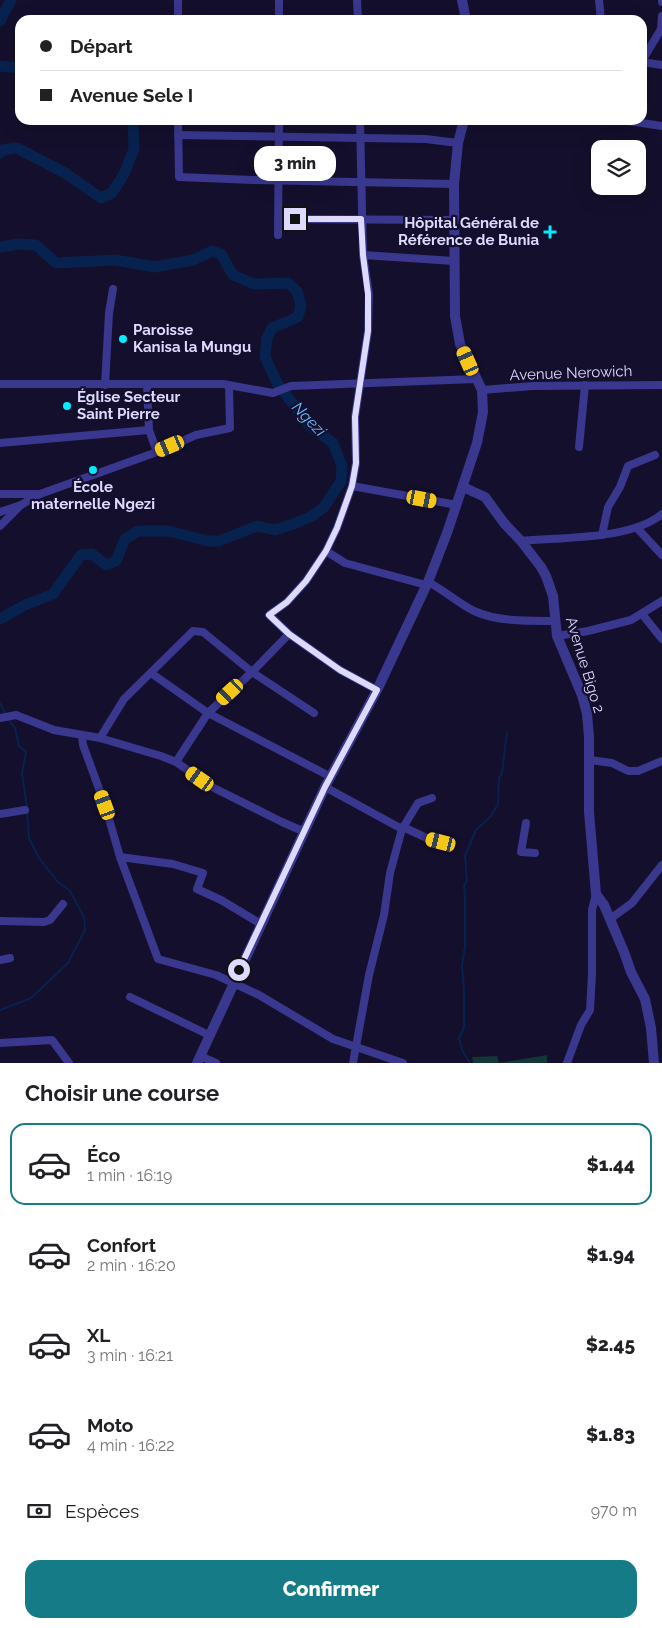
<!DOCTYPE html>
<html lang="fr">
<meta charset="utf-8">
<style>
:root{--surface:#fff;--page:#f2f2f2;--text:#202124;--muted:#757577;--line:#e0e0e0;--accent:#147b87}
body{margin:0;font-family:Raleway,sans-serif;background:var(--page);color:var(--text);height:100vh;display:flex;flex-direction:column;font-size:19px;white-space:nowrap}
*{box-sizing:border-box;margin:0}
p{font-size:16px;color:var(--muted)}
.icon{flex:none;width:28px;height:28px;fill:none;stroke:currentColor;stroke-width:2;stroke-linecap:round;stroke-linejoin:round}
.map{position:relative;height:1063px;overflow:hidden}
.drawer{display:flex;flex-direction:column;background:var(--surface);flex:1}
.drawer>*{flex:none}
.hud{position:absolute;left:15px;top:15px;width:632px;height:110px;border-radius:15px;box-shadow:0 5px 20px #0002;display:grid;align-content:center;height:110px;padding:0 25px;background:var(--surface)}
.tools{position:absolute;left:591px;top:140px;display:grid;gap:10px}
.tools a{display:grid;place-items:center;width:55px;height:55px;border-radius:10px;background:var(--surface);box-shadow:0 5px 20px #0002;font-size:25px}
.end{position:absolute;width:22px;height:22px;margin:-11px;border:6px solid #dedaff;background:#111;box-shadow:0 0 0 2px #111}
.from{border-radius:50%}
.bubble{position:absolute;height:35px;border-radius:15px;background:var(--surface);box-shadow:0 5px 20px #0002;font-size:16px;font-weight:800;line-height:35px;text-align:center}
.car{position:absolute;width:15px;height:30px;margin:-15px -8px;border-radius:6px;box-shadow:0 0 4px 1px #0007;background:linear-gradient(#f5c518 24%,#345 0 40%,#f5c518 0 76%,#345 0 86%,#f5c518 0)}
.hud b{display:flex;align-items:center;gap:18px;height:48px;font-size:19px}
.hud b+b{border-top:1px solid var(--line)}
.hud i{width:12px;height:12px;background:var(--text)}
ul{padding:0;list-style:none}
li{display:flex;align-items:center;gap:15px;height:82px;margin:0 10px 8px;padding:0 15px;border:2px solid transparent;border-radius:15px}
li div{flex:1}
li b{display:block;font-size:19px}
li em{font-style:normal;font-weight:800}
li.active{border-color:var(--accent)}
li>.icon{width:45px;height:45px;stroke-width:1.5}
h2{padding:0 25px;font-size:22px;line-height:60px}
.pay{display:flex;align-items:center;gap:12px;height:55px;padding:0 25px;font-size:19px}
.pay p{margin-inline-start:auto}
.cta{display:flex;gap:10px;margin-top:auto;padding:10px 25px}
.cta a{flex:1;height:58px;border-radius:15px;background:var(--accent);color:#fff;font-size:20px;font-weight:800;line-height:58px;text-align:center}
.map>svg:first-child{display:block}
.green{fill:#123735}
.lines{fill:none;stroke-linecap:round;stroke-linejoin:round}
.stream{stroke:#07224e;stroke-width:2}
.river{stroke:#07224e;stroke-width:11}
.minor{stroke:#39378e;stroke-width:8}
.tertiary{stroke:#39378e;stroke-width:10}
.route{stroke:#dedaff;stroke-width:6}
.poi-dot{fill:#06eaff;stroke:#140f2c;stroke-width:2}
.labels{text-anchor:middle;dominant-baseline:central;stroke-width:4.5;stroke-linejoin:round;paint-order:stroke}
.poi-label{font-size:15px;font-weight:bold;fill:#dedaff;stroke:#140f2c;text-anchor:start}
.street-label{font-size:15px;fill:#dedaff;stroke:#140f2c}
.water-label{font-size:16px;font-style:italic;fill:#68bcff;stroke:#140f2c}
</style>
<div class="map">
<svg width="662" height="1063" viewBox="0 0 662 1063">
<rect width="100%" height="100%" fill="#140f2c"/>
<polygon class="green" points="547,1055 547,1063 473,1063 472,1057 497,1056 499,1063"/>
<g class="lines">
<g class="stream">
<polyline points="0,703 6,715"/>
<polyline points="8,719 15,728 19,746 26,752 22,773 27,808"/>
<polyline points="0,1010 31,998 68,963 85,930 84,917 70,891 58,882 39,858 29,838 27,812"/>
<polyline points="470,1063 462,1050 459,1038 464,1027 464,989 462,965 465,946 465,896 464,886 467,881 465,856 476,830 491,816 498,804 499,778 502,773 507,732"/>
</g>
<g class="river">
<polyline points="0,21 11,0"/>
<polyline points="0,66 20,68"/>
<polyline points="0,153 2,150 17,148 65,173 101,198 112,193 124,174 134,149 133,120"/>
<polyline points="0,247 19,244 36,245 56,263 115,260 155,267 193,260 212,251 221,254 233,275 254,284 288,283 297,291 301,306 298,317 272,328 267,338 265,357 277,383 309,425 333,443 342,466 341,481 324,507 312,516 296,523 275,530 257,526 219,541 208,541 168,531 138,531 125,539 116,561 106,565 92,554 81,555 53,594 25,605 0,619"/>
</g>
<g class="minor">
<polyline points="357,0 358,20"/>
<polyline points="599,0 601,20"/>
<polyline points="662,0 662,2"/>
<polyline points="178,20 178,0"/>
<polyline points="279,20 279,0"/>
<polyline points="642,61 661,29 662,16"/>
<polyline points="642,62 662,65"/>
<polyline points="178,120 179,177 253,180 454,184"/>
<polyline points="360,120 363,255 369,294 368,331 355,417 356,463 352,486 337,528 326,551 306,581 287,602 269,615 289,634 340,670 377,690"/>
<polyline points="622,120 662,126"/>
<polyline points="178,135 426,139 458,143"/>
<polyline points="278,219 454,220"/>
<polyline points="278,235 279,120"/>
<polyline points="363,255 454,261"/>
<polyline points="0,384 223,384 273,393 291,386 476,379"/>
<polyline points="105,385 109,313 113,289"/>
<polyline points="147,385 149,430 157,452"/>
<polyline points="482,390 533,386 662,385"/>
<polyline points="0,443 149,430"/>
<polyline points="579,447 585,385"/>
<polyline points="352,486 457,505"/>
<polyline points="0,494 38,494"/>
<polyline points="0,512 21,505 40,494 157,452 196,435 230,428 229,386"/>
<polyline points="0,526 20,506"/>
<polyline points="637,528 662,555"/>
<polyline points="602,535 608,507 620,487 628,466 655,455"/>
<path d="M 521,541 C 561,537 631,540 662,514"/>
<polyline points="326,551 345,563 426,585"/>
<path d="M 428,582 C 444,590 458,603 474,611 C 498,622 529,621 555,621"/>
<polyline points="642,614 662,639"/>
<polyline points="557,636 588,631 631,620 662,601"/>
<polyline points="151,673 208,713 331,777"/>
<polyline points="0,718 16,715 54,730 100,738 161,756 176,762 212,787 282,822 298,829 305,830"/>
<polyline points="82,735 83,745 105,805 120,857 158,959 216,975 259,995 333,1039 403,1063"/>
<polyline points="100,738 124,699 193,631 203,632 252,672 314,713"/>
<polyline points="590,760 612,763 628,771 638,771 662,761"/>
<polyline points="176,762 208,713 252,672 289,634"/>
<polyline points="325,787 402,829"/>
<polyline points="0,814 25,810"/>
<polyline points="526,823 521,852 535,853"/>
<polyline points="403,827 431,840 451,844"/>
<polyline points="120,857 173,864 203,873 197,889 221,900 261,924"/>
<polyline points="610,919 632,903 662,865"/>
<polyline points="0,921 44,922 50,920 63,904"/>
<polyline points="0,960 10,958"/>
<polyline points="130,997 209,1035"/>
<polyline points="0,1043 52,1040 69,1063"/>
<polyline points="200,1056 216,1063"/>
<polyline points="353,1063 369,975 384,915 390,873 402,829 418,803 432,798"/>
<polyline points="567,1063 581,1025 590,1010 592,974 592,910 596,894"/>
</g>
<g class="tertiary">
<polyline points="462,0 466,20"/>
<polyline points="463,487 485,497 504,523 521,541 541,567 546,576 553,596 557,636 582,695 587,714 589,737 589,812 596,894 604,905 624,952 631,972 645,999 651,1028 654,1063"/>
<polyline points="197,1063 325,787 377,690 428,582 447,533 477,443 483,412 482,390 460,344 455,316 454,184 458,143 464,120"/>
</g>
</g>
<g class="lines">
<polyline class="route" points="239,970 325,787 377,690 340,670 289,634 269,615 287,602 306,581 326,551 337,528 352,486 356,463 355,417 368,331 368,294 363,255 361,219 295,219"/>
</g>
<g class="poi-dot">
<path d="M547.5 224.5h5v5h5v5h-5v5h-5v-5h-5v-5h5z"/>
<circle cx="123" cy="339" r="5"/>
<circle cx="67" cy="406" r="5"/>
<circle cx="93" cy="470" r="5"/>
</g>
<g class="labels">
<g class="poi-label">
<text x="539" y="223" text-anchor="end">Hôpital Général de<tspan x="539" dy="17">Référence de Bunia</tspan></text>
<text x="133" y="330">Paroisse<tspan x="133" dy="17">Kanisa la Mungu</tspan></text>
<text x="77" y="397">Église Secteur<tspan x="77" dy="17">Saint Pierre</tspan></text>
<text x="93" y="487" text-anchor="middle">École<tspan x="93" dy="17">maternelle Ngezi</tspan></text>
</g>
<g class="street-label">
<text transform="translate(571 373) rotate(-2)">Avenue Nerowich</text>
<text transform="translate(585 665) rotate(73)">Avenue Bigo 2</text>
</g>
<g class="water-label">
<text transform="translate(309 419) rotate(46)">Ngezi</text>
</g>
</g>
</svg>
<div class="tools">
<a><svg class="icon" aria-label="layers" viewBox="0 0 24 24"><path d="M12 4l9 5-9 5-9-5zM3 14l9 5 9-5"/></svg></a>
</div>
<i class="end from" style="left:239px;top:970px"></i>
<i class="end" style="left:295px;top:219px"></i>
<div class="bubble" style="left:254px;top:146px;width:82px">3 min</div>
<i class="car" style="left:468px;top:361px;rotate:336deg"></i>
<i class="car" style="left:170px;top:446px;rotate:247deg"></i>
<i class="car" style="left:422px;top:499px;rotate:101deg"></i>
<i class="car" style="left:230px;top:692px;rotate:227deg"></i>
<i class="car" style="left:200px;top:779px;rotate:305deg"></i>
<i class="car" style="left:105px;top:805px;rotate:340deg"></i>
<i class="car" style="left:441px;top:842px;rotate:284deg"></i>
<div class="hud">
<b><i class="from"></i>Départ</b>
<b><i></i>Avenue Sele I</b>
</div>
</div>
<section class="drawer">
<h2>Choisir une course</h2>
<ul>
<li class="active"><svg class="icon" aria-label="car" viewBox="0 0 24 24"><path d="M5 17H2v-5l4-1 3-4h7l3 4 3 1v5h-3M9 17h6M6 11h13"/><circle cx="7" cy="17" r="2"/><circle cx="17" cy="17" r="2"/></svg><div><b>Éco</b><p>1 min · 16:19</p></div><em>$1.44</em></li>
<li><svg class="icon" aria-label="car" viewBox="0 0 24 24"><path d="M5 17H2v-5l4-1 3-4h7l3 4 3 1v5h-3M9 17h6M6 11h13"/><circle cx="7" cy="17" r="2"/><circle cx="17" cy="17" r="2"/></svg><div><b>Confort</b><p>2 min · 16:20</p></div><em>$1.94</em></li>
<li><svg class="icon" aria-label="car" viewBox="0 0 24 24"><path d="M5 17H2v-5l4-1 3-4h7l3 4 3 1v5h-3M9 17h6M6 11h13"/><circle cx="7" cy="17" r="2"/><circle cx="17" cy="17" r="2"/></svg><div><b>XL</b><p>3 min · 16:21</p></div><em>$2.45</em></li>
<li><svg class="icon" aria-label="car" viewBox="0 0 24 24"><path d="M5 17H2v-5l4-1 3-4h7l3 4 3 1v5h-3M9 17h6M6 11h13"/><circle cx="7" cy="17" r="2"/><circle cx="17" cy="17" r="2"/></svg><div><b>Moto</b><p>4 min · 16:22</p></div><em>$1.83</em></li>
</ul>
<div class="pay"><svg class="icon" aria-label="cash" viewBox="0 0 24 24"><path d="M3 7h18v10H3z"/><circle cx="12" cy="12" r="2"/></svg>Espèces<p>970 m</p></div>
<div class="cta"><a>Confirmer</a></div>
</section>
